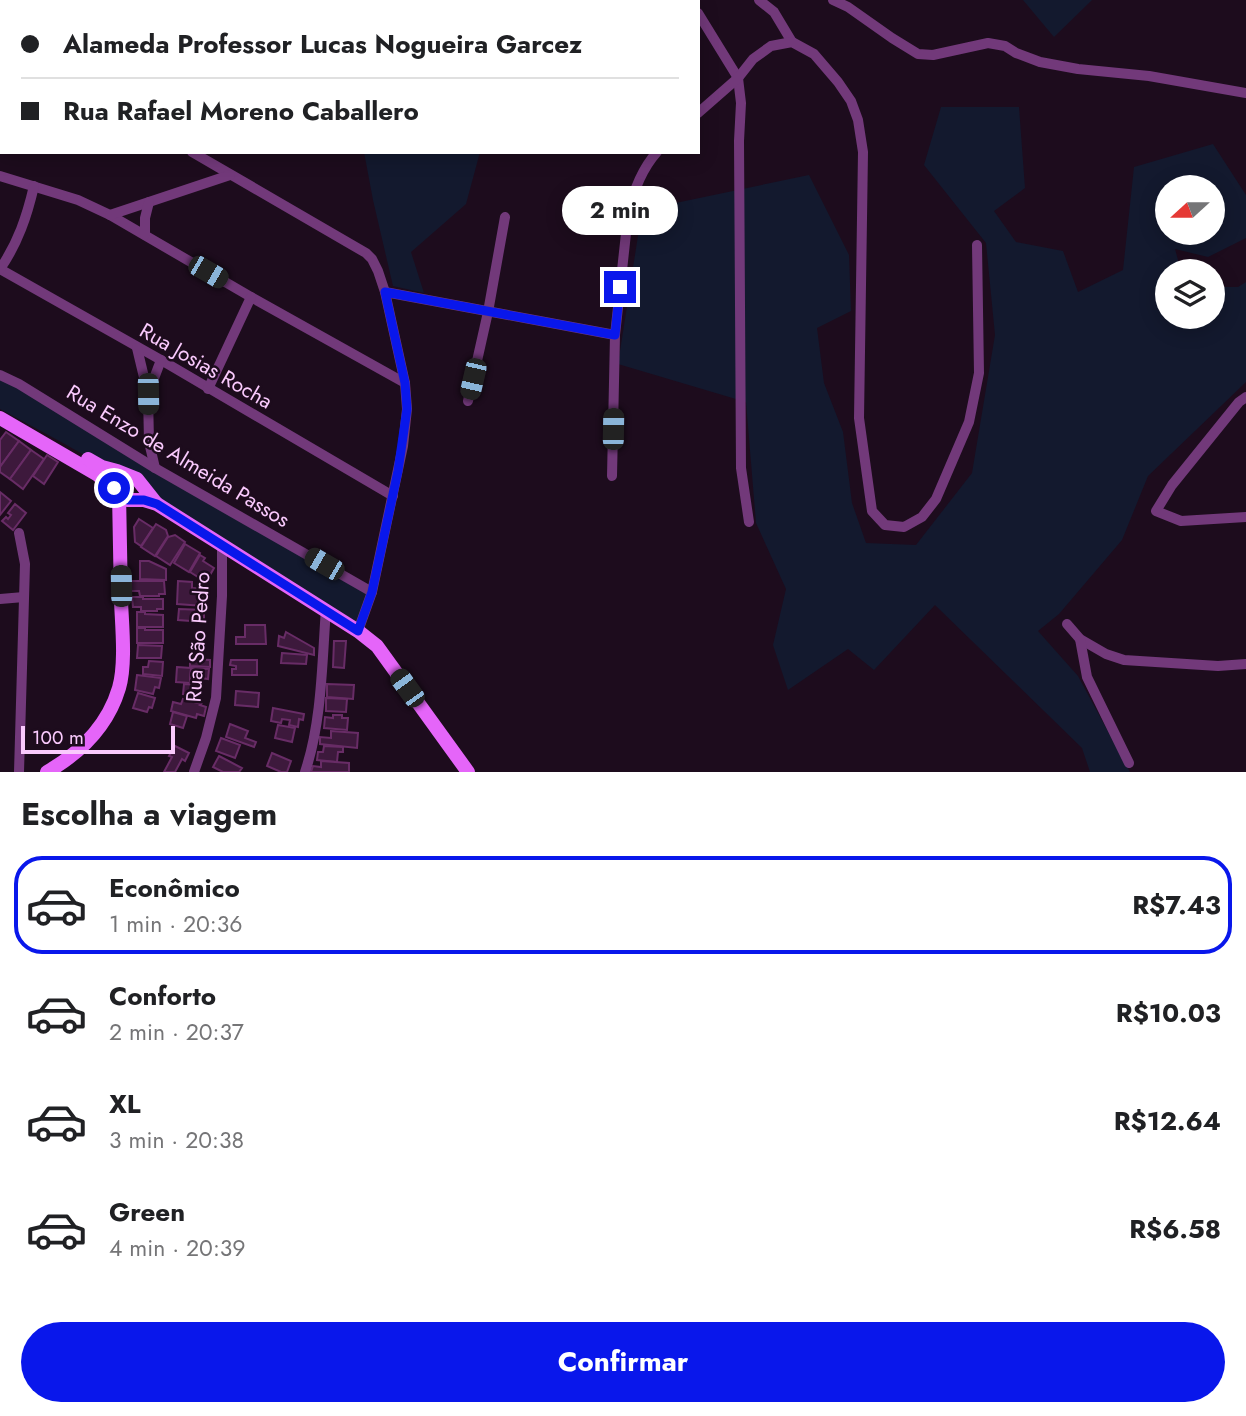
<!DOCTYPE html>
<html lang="pt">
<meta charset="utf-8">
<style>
:root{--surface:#fff;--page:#f2f2f2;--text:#202124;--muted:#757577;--line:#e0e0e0;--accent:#0917eb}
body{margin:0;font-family:Jost,sans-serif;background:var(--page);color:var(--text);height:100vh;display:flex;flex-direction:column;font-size:26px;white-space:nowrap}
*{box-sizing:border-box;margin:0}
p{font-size:23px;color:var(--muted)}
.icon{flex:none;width:38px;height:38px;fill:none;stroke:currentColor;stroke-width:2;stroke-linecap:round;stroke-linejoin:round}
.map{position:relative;height:772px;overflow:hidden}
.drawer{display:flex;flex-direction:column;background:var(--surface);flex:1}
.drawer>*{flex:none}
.guide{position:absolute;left:0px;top:0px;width:700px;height:154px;box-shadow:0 4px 18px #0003;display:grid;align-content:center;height:154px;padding:0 21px;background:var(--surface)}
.needle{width:46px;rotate:249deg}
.buttons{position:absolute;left:1155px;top:175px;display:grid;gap:14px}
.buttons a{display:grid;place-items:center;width:70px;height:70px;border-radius:50%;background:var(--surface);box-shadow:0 4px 18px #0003;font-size:35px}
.scale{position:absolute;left:21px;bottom:18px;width:154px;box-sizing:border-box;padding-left:7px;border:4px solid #facafd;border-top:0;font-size:19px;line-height:24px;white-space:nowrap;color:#facafd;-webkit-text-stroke:5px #1d0c1d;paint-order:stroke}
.end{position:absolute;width:32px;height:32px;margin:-16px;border:9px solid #0917eb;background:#fff;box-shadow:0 0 0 4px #fff}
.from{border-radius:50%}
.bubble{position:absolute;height:49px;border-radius:24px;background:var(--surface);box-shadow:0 4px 18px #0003;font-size:23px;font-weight:700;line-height:49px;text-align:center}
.car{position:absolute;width:21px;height:42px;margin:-21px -10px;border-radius:9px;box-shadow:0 0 5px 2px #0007;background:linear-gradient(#222 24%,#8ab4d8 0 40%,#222 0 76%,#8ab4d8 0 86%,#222 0)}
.guide b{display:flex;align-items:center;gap:24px;height:66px;font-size:26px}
.guide b+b{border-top:2px solid var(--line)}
.guide i{width:18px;height:18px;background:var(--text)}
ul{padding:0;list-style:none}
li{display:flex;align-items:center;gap:21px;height:98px;margin:0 14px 10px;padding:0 7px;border:4px solid transparent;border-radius:28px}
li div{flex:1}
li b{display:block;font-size:26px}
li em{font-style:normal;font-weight:700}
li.active{border-color:var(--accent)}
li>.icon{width:63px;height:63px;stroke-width:1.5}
h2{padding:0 21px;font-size:32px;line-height:84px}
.primary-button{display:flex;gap:14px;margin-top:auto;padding:14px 21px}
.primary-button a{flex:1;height:80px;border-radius:42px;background:var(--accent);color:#fff;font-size:28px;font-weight:700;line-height:80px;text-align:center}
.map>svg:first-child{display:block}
.green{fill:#13192e;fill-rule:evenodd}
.building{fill:#3d193c;stroke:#682c66;stroke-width:2}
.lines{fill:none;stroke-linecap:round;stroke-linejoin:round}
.street{stroke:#72397a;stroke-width:10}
.secondary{stroke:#e565f9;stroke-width:14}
.route{stroke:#0917eb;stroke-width:9}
.labels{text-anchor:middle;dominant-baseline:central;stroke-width:5;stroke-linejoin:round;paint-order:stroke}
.street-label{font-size:21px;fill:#facafd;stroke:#1d0c1d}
</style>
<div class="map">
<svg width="1246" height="772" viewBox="0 0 1246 772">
<rect width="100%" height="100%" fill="#1d0c1d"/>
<g class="green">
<polygon points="1023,0 1092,0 1054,37"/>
<path d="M 941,107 L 1019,107 L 1025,188 L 994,211 L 1016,242 L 1063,251 L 1078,292 L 1123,270 L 1134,167 L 1213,144 L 1246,195 L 1246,238 L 1208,257 L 1175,249 L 1181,271 L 1167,271 L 1167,317 L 1213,317 L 1213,287 L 1238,287 L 1246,282 L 1246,382 L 1148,476 L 1122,540 L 1059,614 L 1038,631 L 1078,676 L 1130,772 L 1090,772 L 1082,748 L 935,605 L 874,670 L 848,649 L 788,690 L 773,645 L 786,589 L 756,523 L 746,402 L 618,364 L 642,210 L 809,175 L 849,255 L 851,311 L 817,328 L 824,383 L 843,432 L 852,503 L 866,543 L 916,545 L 972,473 L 995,335 L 986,243 L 924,165 ZM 1167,187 L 1213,187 L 1213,233 L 1167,233 Z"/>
<polygon points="364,152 480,152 466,204 411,252 424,293 393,286 373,200"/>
<polygon points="0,376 369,594 357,627 149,496 140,482 116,473 63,443 0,409"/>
</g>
<g class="building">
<polygon points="6,432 19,441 0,467 0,440"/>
<polygon points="19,441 31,450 10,479 0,472 0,467"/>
<polygon points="31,450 44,459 23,489 10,479"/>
<polygon points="47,455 58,462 44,484 33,476"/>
<polygon points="0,492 11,501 0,515"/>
<polygon points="15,504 26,513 13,530 2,521 6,517 8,519 11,515 8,513"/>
<polygon points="139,519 153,528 141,546 135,542 134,527"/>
<polygon points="156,524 166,530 168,536 155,556 141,547"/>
<polygon points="175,535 185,542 170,565 156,556 168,537"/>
<polygon points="185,544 200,553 189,572 174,563"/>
<polygon points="200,555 205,558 203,561 214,568 206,582 190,572"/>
<polygon points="140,561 149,561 166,569 166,580 140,579"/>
<polygon points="131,581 164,581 165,594 159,594 159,596 140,596 139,591 131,591"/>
<polygon points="178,581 192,582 192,588 201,589 200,597 204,598 204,606 177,604"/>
<polygon points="132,597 143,597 143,599 163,599 163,609 157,609 157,611 141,611 141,607 133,607"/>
<polygon points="179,609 204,610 204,622 178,620"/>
<polygon points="137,612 145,612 145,614 163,615 163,627 137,627"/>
<polygon points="245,625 265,625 266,644 236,644 236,637 245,637"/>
<polygon points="137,628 145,628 145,630 163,630 163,643 137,643"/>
<polygon points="286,632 314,648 314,655 278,646 279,636 284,638"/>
<polygon points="334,641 346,641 344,668 333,667"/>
<polygon points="138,645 162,646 161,658 137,658"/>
<polygon points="282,653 307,655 306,664 281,663"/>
<polygon points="190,659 210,660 210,667 190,666"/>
<polygon points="231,660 257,660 257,675 232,675 232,669 236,669 236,666 230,665"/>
<polygon points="149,661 163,662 162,676 143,674 143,667 148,667"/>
<polygon points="177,667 191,668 190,683 176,682"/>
<polygon points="191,668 209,669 208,679 201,678 200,684 190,683"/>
<polygon points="137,675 161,678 159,688 155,687 153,694 135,690"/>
<polygon points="184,684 200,685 199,695 183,694"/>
<polygon points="327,684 354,685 353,699 327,697"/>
<polygon points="236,691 259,693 258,707 235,705"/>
<polygon points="138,693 155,698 152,708 149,707 147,712 133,708"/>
<polygon points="326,698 347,699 346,712 326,711"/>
<polygon points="183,699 201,704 200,705 206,707 204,716 197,714 196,718 171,711 173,702 181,704"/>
<polygon points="273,708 304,714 303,720 299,719 298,727 289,725 290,720 282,719 281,723 271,721"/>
<polygon points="173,712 187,716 183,728 170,724"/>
<polygon points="333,715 342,715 342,718 348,718 347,730 324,728 325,717 333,718"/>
<polygon points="230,724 248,731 245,738 256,742 254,747 226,737"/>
<polygon points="278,725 295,728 292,742 275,738"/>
<polygon points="331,731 358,733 357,748 320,744 320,737 331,738"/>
<polygon points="221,738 240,745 235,758 216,751"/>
<polygon points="175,746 189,753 185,761 182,759 175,772 164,772 172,757 169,756"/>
<polygon points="324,746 343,747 343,752 338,752 337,762 317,760 318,752 323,752"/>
<polygon points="272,753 291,761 287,772 281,772 267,766"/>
<polygon points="219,756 242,768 239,772 223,772 213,767"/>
<polygon points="321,761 349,763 349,772 311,772 313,766 321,767"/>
</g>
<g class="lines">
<g class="street">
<polyline points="271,0 276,2"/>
<polyline points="690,0 691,2"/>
<polyline points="759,0 774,12 792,42"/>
<polyline points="833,0 848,7 892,38 918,54 933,55 988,43 1005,46 1016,53 1040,62 1078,69 1149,76 1246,93"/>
<polyline points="302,2 303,0"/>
<polyline points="464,2 469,0"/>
<polyline points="698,13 738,78 741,103 739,141 741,468 749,522"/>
<polyline points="0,75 2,75"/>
<polyline points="698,113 738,78 753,59 771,46 792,42 814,54 838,82 851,101 858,120 863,152 859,418 872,511 885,525 904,527 922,517 936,499 969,422 979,373 977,245"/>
<polyline points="192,152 366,253 372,259 378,271 385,292 405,383 407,409 403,446 372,592 358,631"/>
<polyline points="0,176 78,200 110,215 251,297 405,383"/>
<polyline points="110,215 230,175"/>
<polyline points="145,235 145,218 149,202"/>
<polyline points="0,269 161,360 393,496"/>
<path d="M 0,269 C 18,243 27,216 34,186"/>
<polyline points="385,292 615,335"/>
<polyline points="137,348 148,394 149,442 155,468"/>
<polyline points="0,375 19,384 155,468 372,592"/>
<polyline points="208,389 251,297"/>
<polyline points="148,394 161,360"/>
<polyline points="1246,397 1239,402 1172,485 1156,511 1181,521 1246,517"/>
<polyline points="468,401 488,312 505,217"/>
<path d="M 612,476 L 615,335 L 628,215 C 633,192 641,170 657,152"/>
<polyline points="0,599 24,597"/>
<polyline points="1067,624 1080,639 1106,654 1124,660 1218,666 1246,664"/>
<polyline points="1080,639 1087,677 1129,763"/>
<polyline points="19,772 25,564 19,533"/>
<polyline points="194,772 206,738 216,698 222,596 222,545"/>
<path d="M 305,772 C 322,722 322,662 326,609"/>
</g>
<g class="secondary">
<polyline points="0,418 98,475 123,498 128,500 144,500 157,504 358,631 377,646 468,772"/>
<polyline points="88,459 102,467 117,471 137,479 156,503"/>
<path d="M 47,772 C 80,753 108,725 119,688 C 126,664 122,626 121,601 C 120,565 120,529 119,493 L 121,482 L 129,477"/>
</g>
</g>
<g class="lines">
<polyline class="route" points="114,488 123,498 128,500 144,500 157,504 358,631 372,592 398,471 407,409 405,383 385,292 615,335 620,287"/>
</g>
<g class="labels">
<g class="street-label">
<text transform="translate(206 366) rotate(30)">Rua Josias Rocha</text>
<text transform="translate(178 456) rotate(31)">Rua Enzo de Almeida Passos</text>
<text transform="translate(198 637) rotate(-86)">Rua São Pedro</text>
</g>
</g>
</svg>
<div class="buttons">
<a><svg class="needle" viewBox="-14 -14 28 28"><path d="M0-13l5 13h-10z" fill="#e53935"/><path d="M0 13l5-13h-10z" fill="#757577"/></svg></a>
<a><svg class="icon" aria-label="layers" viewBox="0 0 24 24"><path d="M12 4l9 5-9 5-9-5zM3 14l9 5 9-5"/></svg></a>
</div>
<div class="scale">100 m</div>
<i class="end from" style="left:114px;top:488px"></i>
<i class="end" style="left:620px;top:287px"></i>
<div class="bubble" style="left:562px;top:186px;width:116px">2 min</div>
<i class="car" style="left:208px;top:272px;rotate:120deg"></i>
<i class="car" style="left:473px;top:379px;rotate:193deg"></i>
<i class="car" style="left:148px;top:394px;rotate:179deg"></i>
<i class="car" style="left:613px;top:429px;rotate:1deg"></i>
<i class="car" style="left:324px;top:564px;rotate:300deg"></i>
<i class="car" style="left:121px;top:586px;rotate:359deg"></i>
<i class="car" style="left:407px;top:688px;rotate:324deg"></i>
<div class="guide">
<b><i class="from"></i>Alameda Professor Lucas Nogueira Garcez</b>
<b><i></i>Rua Rafael Moreno Caballero</b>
</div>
</div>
<section class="drawer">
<h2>Escolha a viagem</h2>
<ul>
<li class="active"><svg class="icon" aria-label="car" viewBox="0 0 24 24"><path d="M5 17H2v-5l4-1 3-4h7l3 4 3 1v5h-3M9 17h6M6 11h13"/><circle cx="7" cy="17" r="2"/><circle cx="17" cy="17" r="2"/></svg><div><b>Econômico</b><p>1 min · 20:36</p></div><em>R$7.43</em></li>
<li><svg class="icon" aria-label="car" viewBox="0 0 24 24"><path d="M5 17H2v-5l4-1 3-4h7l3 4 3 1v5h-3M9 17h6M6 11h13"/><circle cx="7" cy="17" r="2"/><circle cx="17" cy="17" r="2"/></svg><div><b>Conforto</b><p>2 min · 20:37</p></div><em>R$10.03</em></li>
<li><svg class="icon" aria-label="car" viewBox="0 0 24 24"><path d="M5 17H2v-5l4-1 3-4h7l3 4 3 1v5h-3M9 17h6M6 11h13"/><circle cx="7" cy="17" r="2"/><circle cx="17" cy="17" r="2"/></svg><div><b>XL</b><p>3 min · 20:38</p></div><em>R$12.64</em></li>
<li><svg class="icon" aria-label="car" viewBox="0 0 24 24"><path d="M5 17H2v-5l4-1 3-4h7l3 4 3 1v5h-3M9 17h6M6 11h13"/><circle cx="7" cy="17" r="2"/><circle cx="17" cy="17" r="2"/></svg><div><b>Green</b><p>4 min · 20:39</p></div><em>R$6.58</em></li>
</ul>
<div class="primary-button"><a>Confirmar</a></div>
</section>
